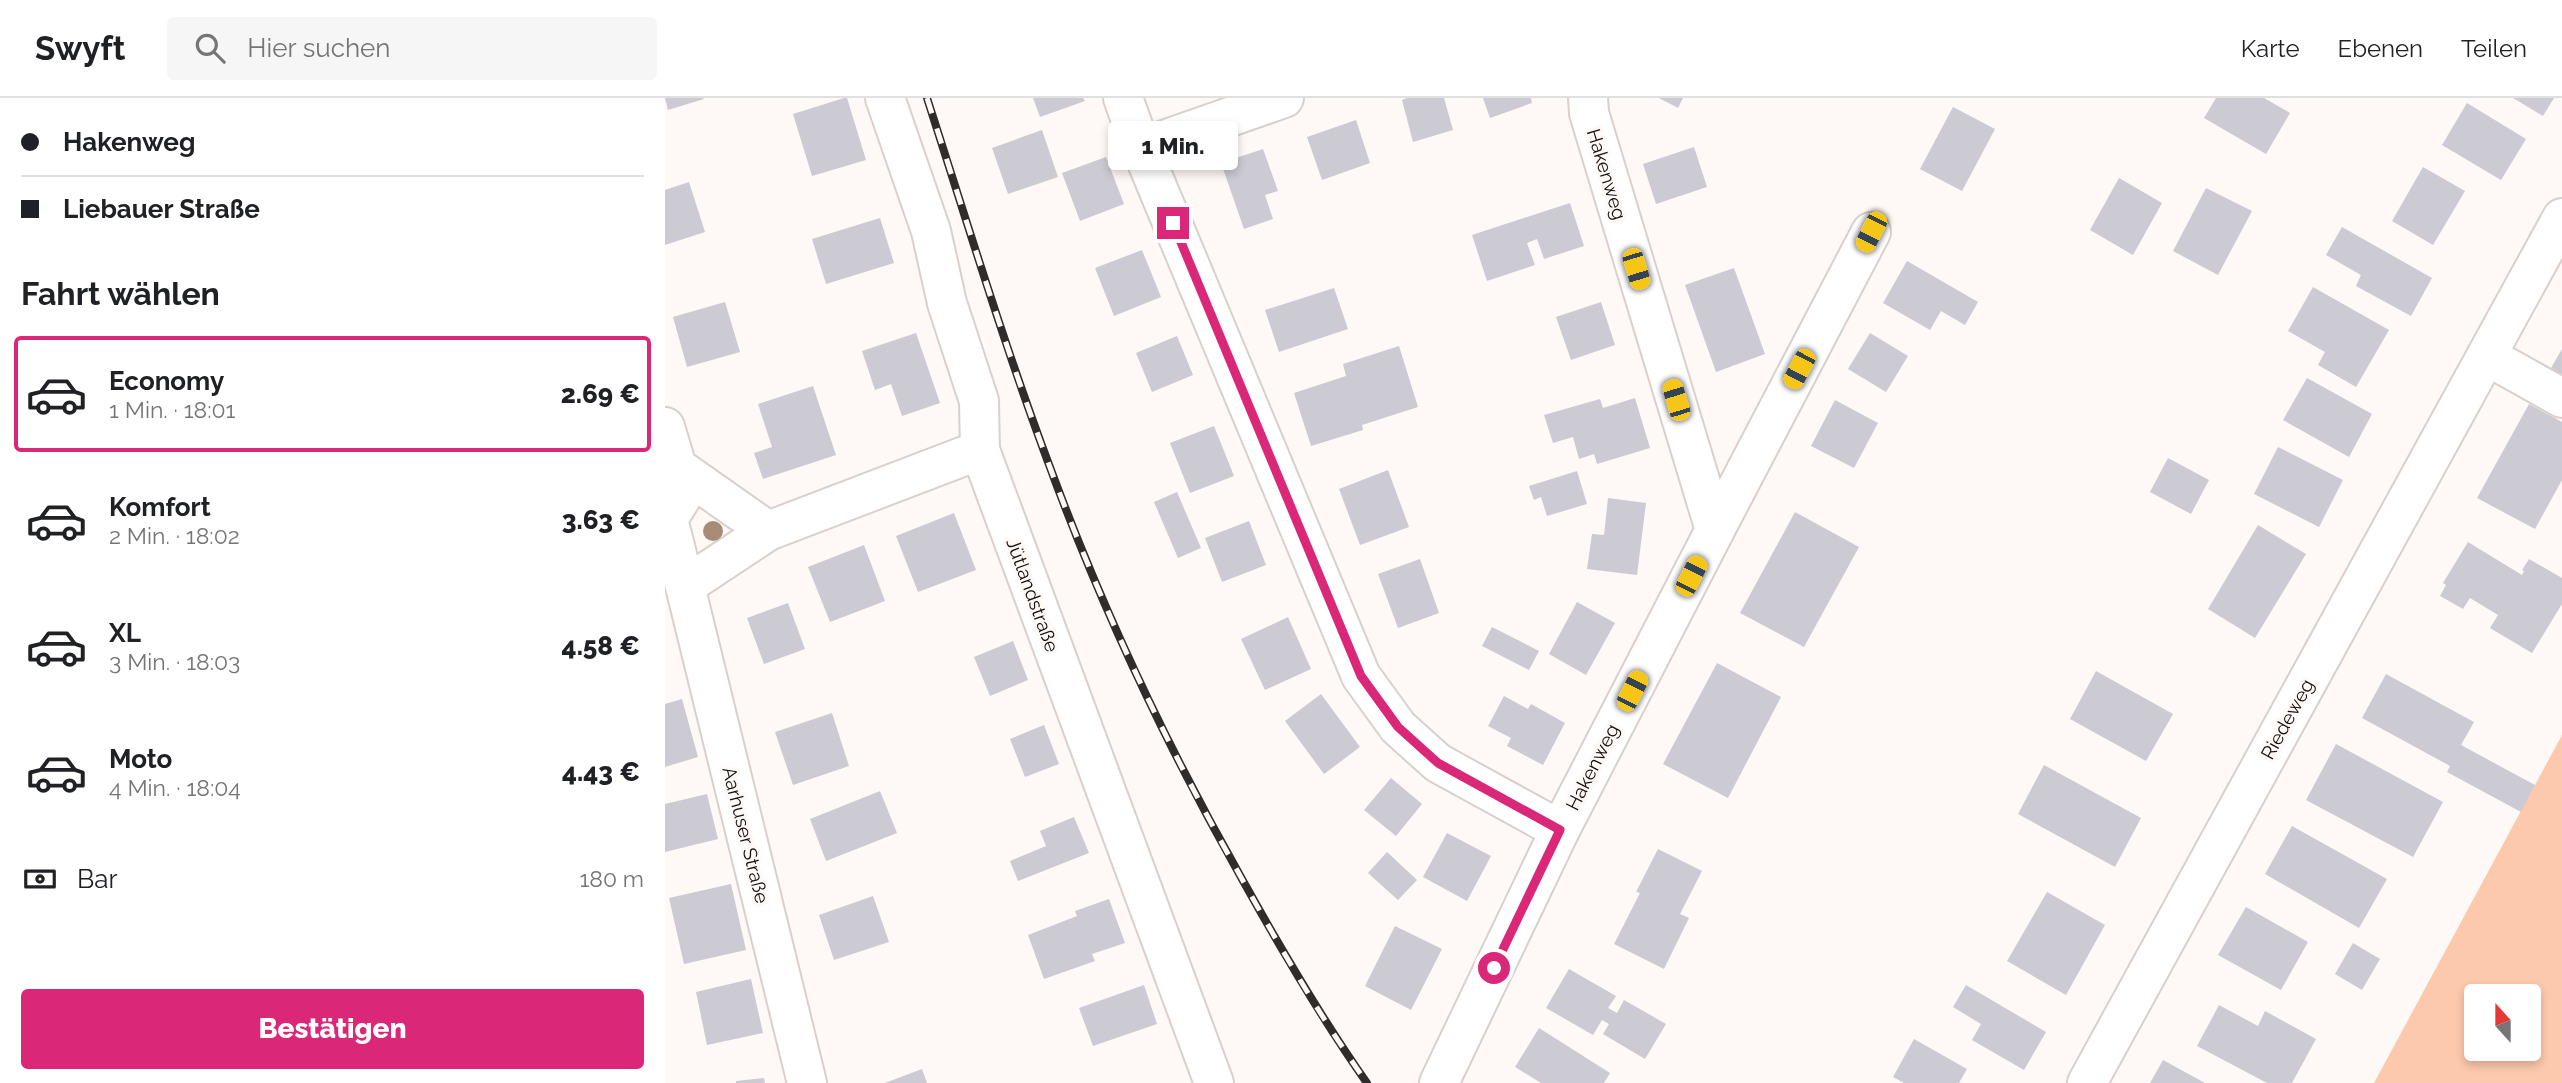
<!DOCTYPE html>
<html lang="de">
<meta charset="utf-8">
<style>
:root{--surface:#fff;--page:#f6f6f6;--text:#202124;--muted:#757577;--line:#e0e0e0;--accent:#db2777}
body{margin:0;font-family:Raleway,sans-serif;background:var(--page);color:var(--text);height:100vh;display:flex;flex-direction:column;font-size:26px;white-space:nowrap}
*{box-sizing:border-box;margin:0}
p{font-size:23px;color:var(--muted)}
.icon{flex:none;width:38px;height:38px;fill:none;stroke:currentColor;stroke-width:2;stroke-linecap:round;stroke-linejoin:round}
.map{position:relative;flex:1;overflow:hidden}
.sheet{display:flex;flex-direction:column;background:var(--surface);width:665px}
.sheet>*{flex:none}
.guide{display:grid;align-content:center;height:154px;padding:0 21px;background:var(--surface)}
.needle{width:46px;rotate:339deg}
.controls{position:absolute;left:1799px;top:886px;display:grid;gap:14px}
.controls a{display:grid;place-items:center;width:77px;height:77px;border-radius:7px;background:var(--surface);box-shadow:0 4px 10px #0003;font-size:35px}
.end{position:absolute;width:32px;height:32px;margin:-16px;border:9px solid #db2777;background:#fff;box-shadow:0 0 0 4px #fff}
.from{border-radius:50%}
.bubble{position:absolute;height:49px;border-radius:7px;background:var(--surface);box-shadow:0 4px 10px #0003;font-size:23px;font-weight:800;line-height:49px;text-align:center}
.car{position:absolute;width:21px;height:42px;margin:-21px -10px;border-radius:9px;box-shadow:0 0 5px 2px #0007;background:linear-gradient(#f5c518 24%,#345 0 40%,#f5c518 0 76%,#345 0 86%,#f5c518 0)}
.guide b{display:flex;align-items:center;gap:24px;height:66px;font-size:26px}
.guide b+b{border-top:2px solid var(--line)}
.guide i{width:18px;height:18px;background:var(--text)}
ul{padding:0;list-style:none}
li{display:flex;align-items:center;gap:21px;height:116px;margin:0 14px 10px;padding:0 7px;border:4px solid transparent;border-radius:7px}
li div{flex:1}
li b{display:block;font-size:26px}
li em{font-style:normal;font-weight:800}
li.selected{border-color:var(--accent)}
li>.icon{width:63px;height:63px;stroke-width:1.5}
h2{padding:0 21px;font-size:32px;line-height:84px}
.pay{display:flex;align-items:center;gap:18px;height:77px;padding:0 21px;font-size:26px}
.pay p{margin-inline-start:auto}
.button{display:flex;gap:14px;margin-top:auto;padding:14px 21px}
.button a{flex:1;height:80px;border-radius:7px;background:var(--accent);color:#fff;font-size:28px;font-weight:800;line-height:80px;text-align:center}
header{display:flex;align-items:center;gap:42px;box-sizing:border-box;height:98px;padding:0 35px;background:var(--surface);border-bottom:2px solid var(--line)}
header strong{font-size:33px}
nav{display:flex;gap:38px;margin-inline-start:auto;font-size:24px}
.search{width:490px;height:63px;background:var(--page);display:flex;align-items:center;gap:18px;box-sizing:border-box;padding:0 24px;border-radius:7px;color:var(--muted);font-size:26px}
main{display:flex;flex:1;min-height:0}
.map>svg:first-child{display:block}
.green{fill:#fdc9ac;fill-rule:evenodd}
.building{fill:#cccad2}
.lines{fill:none;stroke-linecap:round;stroke-linejoin:round}
.minor-casing{stroke:#d9d0cc;stroke-width:42}
.minor{stroke:#fff;stroke-width:38}
.rail-casing{stroke:#302c2b;stroke-width:8}
.rail{stroke:#fef9f6;stroke-width:5;stroke-dasharray:16;stroke-linecap:butt}
.tree{fill:#a98c78}
.route{stroke:#db2777;stroke-width:9}
.labels{text-anchor:middle;dominant-baseline:central;stroke-width:7;stroke-linejoin:round;paint-order:stroke}
.street-label{font-size:19px;fill:#120f0e;stroke:#fef9f6}
</style>
<header>
<strong>Swyft</strong>
<div class="search"><svg class="icon" aria-label="search" viewBox="0 0 24 24"><circle cx="10" cy="10" r="6"/><path d="M15 15l6 6"/></svg>Hier suchen</div>
<nav><a>Karte</a><a>Ebenen</a><a>Teilen</a></nav>
</header>
<main>
<section class="sheet">
<div class="guide">
<b><i class="from"></i>Hakenweg</b>
<b><i></i>Liebauer Straße</b>
</div>
<h2>Fahrt wählen</h2>
<ul>
<li class="selected"><svg class="icon" aria-label="car" viewBox="0 0 24 24"><path d="M5 17H2v-5l4-1 3-4h7l3 4 3 1v5h-3M9 17h6M6 11h13"/><circle cx="7" cy="17" r="2"/><circle cx="17" cy="17" r="2"/></svg><div><b>Economy</b><p>1 Min. · 18:01</p></div><em>2.69 €</em></li>
<li><svg class="icon" aria-label="car" viewBox="0 0 24 24"><path d="M5 17H2v-5l4-1 3-4h7l3 4 3 1v5h-3M9 17h6M6 11h13"/><circle cx="7" cy="17" r="2"/><circle cx="17" cy="17" r="2"/></svg><div><b>Komfort</b><p>2 Min. · 18:02</p></div><em>3.63 €</em></li>
<li><svg class="icon" aria-label="car" viewBox="0 0 24 24"><path d="M5 17H2v-5l4-1 3-4h7l3 4 3 1v5h-3M9 17h6M6 11h13"/><circle cx="7" cy="17" r="2"/><circle cx="17" cy="17" r="2"/></svg><div><b>XL</b><p>3 Min. · 18:03</p></div><em>4.58 €</em></li>
<li><svg class="icon" aria-label="car" viewBox="0 0 24 24"><path d="M5 17H2v-5l4-1 3-4h7l3 4 3 1v5h-3M9 17h6M6 11h13"/><circle cx="7" cy="17" r="2"/><circle cx="17" cy="17" r="2"/></svg><div><b>Moto</b><p>4 Min. · 18:04</p></div><em>4.43 €</em></li>
</ul>
<div class="pay"><svg class="icon" aria-label="cash" viewBox="0 0 24 24"><path d="M3 7h18v10H3z"/><circle cx="12" cy="12" r="2"/></svg>Bar<p>180 m</p></div>
<div class="button"><a>Bestätigen</a></div>
</section>
<div class="map">
<svg width="1897" height="985" viewBox="0 0 1897 985">
<rect width="100%" height="100%" fill="#fef9f6"/>
<path class="green" d="M 1897,637 L 1897,985 L 1709,985 ZM 1811,898 L 1864,898 L 1864,950 L 1811,950 Z"/>
<g class="building">
<polygon points="0,0 38,0 39,1 3,12"/>
<polygon points="179,0 182,0 201,62 147,78 128,16"/>
<polygon points="368,0 418,0 420,3 375,19"/>
<polygon points="742,0 779,0 788,32 748,44 737,2"/>
<polygon points="818,0 866,0 867,5 825,20"/>
<polygon points="994,0 1018,0 1013,10"/>
<polygon points="1551,0 1599,0 1625,15 1601,56 1539,20"/>
<polygon points="1848,0 1889,0 1878,18"/>
<polygon points="1802,5 1861,41 1836,82 1777,47"/>
<polygon points="1288,9 1330,31 1297,93 1255,71"/>
<polygon points="691,22 705,65 657,82 642,39"/>
<polygon points="377,32 393,79 343,96 327,50"/>
<polygon points="1029,49 1042,89 991,106 978,66"/>
<polygon points="598,51 613,93 600,97 608,121 579,131 556,65"/>
<polygon points="441,59 459,106 415,123 397,75"/>
<polygon points="1758,69 1800,93 1768,147 1727,123"/>
<polygon points="1454,80 1497,105 1468,157 1425,132"/>
<polygon points="24,84 40,134 0,147 0,92"/>
<polygon points="1541,90 1587,113 1553,177 1508,153"/>
<polygon points="905,105 919,148 879,161 872,141 862,145 870,167 822,183 807,137"/>
<polygon points="215,120 229,165 161,186 147,141"/>
<polygon points="1677,129 1767,180 1746,218 1691,188 1696,177 1661,157"/>
<polygon points="477,152 496,199 449,218 430,170"/>
<polygon points="1242,163 1313,204 1300,227 1276,213 1265,232 1218,205"/>
<polygon points="1069,170 1100,256 1051,274 1020,187"/>
<polygon points="1648,189 1724,232 1691,289 1653,267 1660,254 1623,233"/>
<polygon points="669,190 683,231 614,254 600,212"/>
<polygon points="60,204 75,254 22,269 8,219"/>
<polygon points="936,204 950,247 906,262 891,219"/>
<polygon points="251,235 275,305 237,318 226,286 210,292 197,253"/>
<polygon points="1205,235 1243,258 1221,294 1183,271"/>
<polygon points="512,238 528,277 487,294 471,255"/>
<polygon points="734,248 753,309 697,327 698,332 646,348 629,295 681,278 678,266"/>
<polygon points="1897,251 1897,292 1879,282"/>
<polygon points="1642,280 1707,316 1684,359 1618,322"/>
<polygon points="148,288 171,357 98,381 89,355 107,349 93,306"/>
<polygon points="970,300 985,350 932,366 929,356 914,361 908,339 888,345 879,317 935,301 938,310"/>
<polygon points="1170,302 1213,325 1189,370 1146,348"/>
<polygon points="1864,306 1897,324 1897,382 1870,431 1812,400"/>
<polygon points="549,328 569,378 525,395 505,345"/>
<polygon points="1613,349 1678,382 1654,429 1589,396"/>
<polygon points="1503,360 1544,382 1526,416 1485,394"/>
<polygon points="723,372 744,429 695,447 674,391"/>
<polygon points="912,373 922,406 882,418 876,399 869,402 864,388"/>
<polygon points="512,394 536,450 513,460 489,404"/>
<polygon points="943,400 981,405 972,477 922,471 927,436 939,437"/>
<polygon points="1130,414 1194,449 1139,549 1075,515"/>
<polygon points="289,415 311,472 253,494 231,438"/>
<polygon points="584,423 601,467 557,484 540,440"/>
<polygon points="1593,427 1641,456 1590,540 1543,511"/>
<polygon points="1803,444 1857,477 1859,473 1857,472 1864,461 1897,480 1897,506 1867,555 1825,530 1833,517 1805,500 1798,511 1775,498 1781,487 1778,485"/>
<polygon points="199,447 220,503 165,524 143,469"/>
<polygon points="755,461 774,515 733,530 713,476"/>
<polygon points="912,504 950,525 921,577 884,556"/>
<polygon points="123,505 140,551 99,566 82,520"/>
<polygon points="623,519 646,571 600,592 576,541"/>
<polygon points="827,529 874,553 864,572 817,548"/>
<polygon points="348,543 363,582 325,598 309,559"/>
<polygon points="1052,565 1116,599 1063,700 998,666"/>
<polygon points="1431,573 1508,616 1481,663 1405,621"/>
<polygon points="1721,576 1809,624 1796,647 1870,687 1856,714 1782,674 1785,668 1697,620"/>
<polygon points="656,596 695,649 659,676 620,623"/>
<polygon points="839,598 863,611 866,606 900,625 878,667 842,648 846,640 823,628"/>
<polygon points="17,601 33,659 0,669 0,606"/>
<polygon points="167,615 184,668 128,687 110,634"/>
<polygon points="379,627 394,666 360,679 345,641"/>
<polygon points="1671,646 1778,704 1748,759 1641,702"/>
<polygon points="1379,667 1476,720 1450,769 1353,716"/>
<polygon points="726,680 757,706 731,738 699,712"/>
<polygon points="215,693 232,735 161,763 145,721"/>
<polygon points="42,696 53,741 0,754 0,706"/>
<polygon points="409,719 424,755 353,783 345,763 381,748 375,733"/>
<polygon points="1627,728 1722,781 1694,830 1600,776"/>
<polygon points="782,735 826,758 802,803 758,779"/>
<polygon points="993,751 1037,773 1015,816 1024,820 999,871 949,846 975,795 971,794"/>
<polygon points="722,754 752,782 733,802 703,775"/>
<polygon points="66,786 81,852 19,866 4,800"/>
<polygon points="1382,794 1440,827 1401,897 1342,863"/>
<polygon points="208,798 224,844 169,862 154,817"/>
<polygon points="444,801 460,845 427,856 430,863 379,881 363,837 412,818 410,813"/>
<polygon points="1581,809 1643,844 1616,892 1553,857"/>
<polygon points="730,828 777,851 746,912 700,888"/>
<polygon points="1688,845 1715,861 1697,892 1670,876"/>
<polygon points="904,871 951,898 943,910 952,915 959,902 1001,926 980,961 938,936 944,926 937,922 928,937 881,910"/>
<polygon points="86,881 98,935 42,947 31,894"/>
<polygon points="479,887 492,926 428,948 414,910"/>
<polygon points="1301,887 1381,934 1359,972 1307,942 1316,926 1288,909"/>
<polygon points="1554,907 1593,928 1600,913 1651,941 1627,985 1602,985 1532,948"/>
<polygon points="874,930 945,975 939,985 876,985 850,969"/>
<polygon points="1249,941 1302,971 1294,985 1239,985 1228,979"/>
<polygon points="1498,962 1540,985 1485,985"/>
<polygon points="257,971 262,985 220,985"/>
<polygon points="99,980 100,985 71,985 71,983"/>
</g>
<g class="lines">
<g class="minor-casing">
<g id="minor">
<polyline points="220,0 266,133 282,205 314,303 315,352 549,985"/>
<polyline points="458,0 476,50 696,578 733,629 773,665 895,732"/>
<polyline points="476,50 619,0"/>
<polyline points="1822,258 1897,300"/>
<polyline points="0,329 12,369 103,433 315,352"/>
<polyline points="12,369 20,394 3,421 20,488"/>
<polyline points="1050,432 1206,134"/>
<polyline points="103,433 20,488 142,985"/>
<polyline points="774,985 895,732 1050,432 924,15 923,0"/>
<polyline points="1422,985 1897,120"/>
</g>
</g>
<use href="#minor" class="minor"/>
<g class="rail-casing">
<path id="rail" d="M 262,0 C 302,124 340,250 386,372 C 438,513 503,650 577,781 C 616,851 656,920 702,985"/>
</g>
<use href="#rail" class="rail"/>
</g>
<circle class="tree" cx="48" cy="433" r="10"/>
<g class="lines">
<polyline class="route" points="508,125 696,578 733,629 773,665 895,732 829,870"/>
</g>
<g class="labels">
<g class="street-label">
<text transform="translate(942 76) rotate(73)">Hakenweg</text>
<text transform="translate(368 497) rotate(70)">Jütlandstraße</text>
<text transform="translate(1622 621) rotate(-61)">Riedeweg</text>
<text transform="translate(927 669) rotate(-63)">Hakenweg</text>
<text transform="translate(81 737) rotate(76)">Aarhuser Straße</text>
</g>
</g>
</svg>
<div class="controls">
<a><svg class="needle" viewBox="-14 -14 28 28"><path d="M0-13l5 13h-10z" fill="#e53935"/><path d="M0 13l5-13h-10z" fill="#757577"/></svg></a>
</div>
<i class="end from" style="left:829px;top:870px"></i>
<i class="end" style="left:508px;top:125px"></i>
<div class="bubble" style="left:443px;top:23px;width:130px">1 Min.</div>
<i class="car" style="left:1206px;top:134px;rotate:207deg"></i>
<i class="car" style="left:971px;top:171px;rotate:163deg"></i>
<i class="car" style="left:1134px;top:271px;rotate:208deg"></i>
<i class="car" style="left:1011px;top:302px;rotate:343deg"></i>
<i class="car" style="left:1026px;top:478px;rotate:27deg"></i>
<i class="car" style="left:967px;top:593px;rotate:27deg"></i>
</div>
</main>
